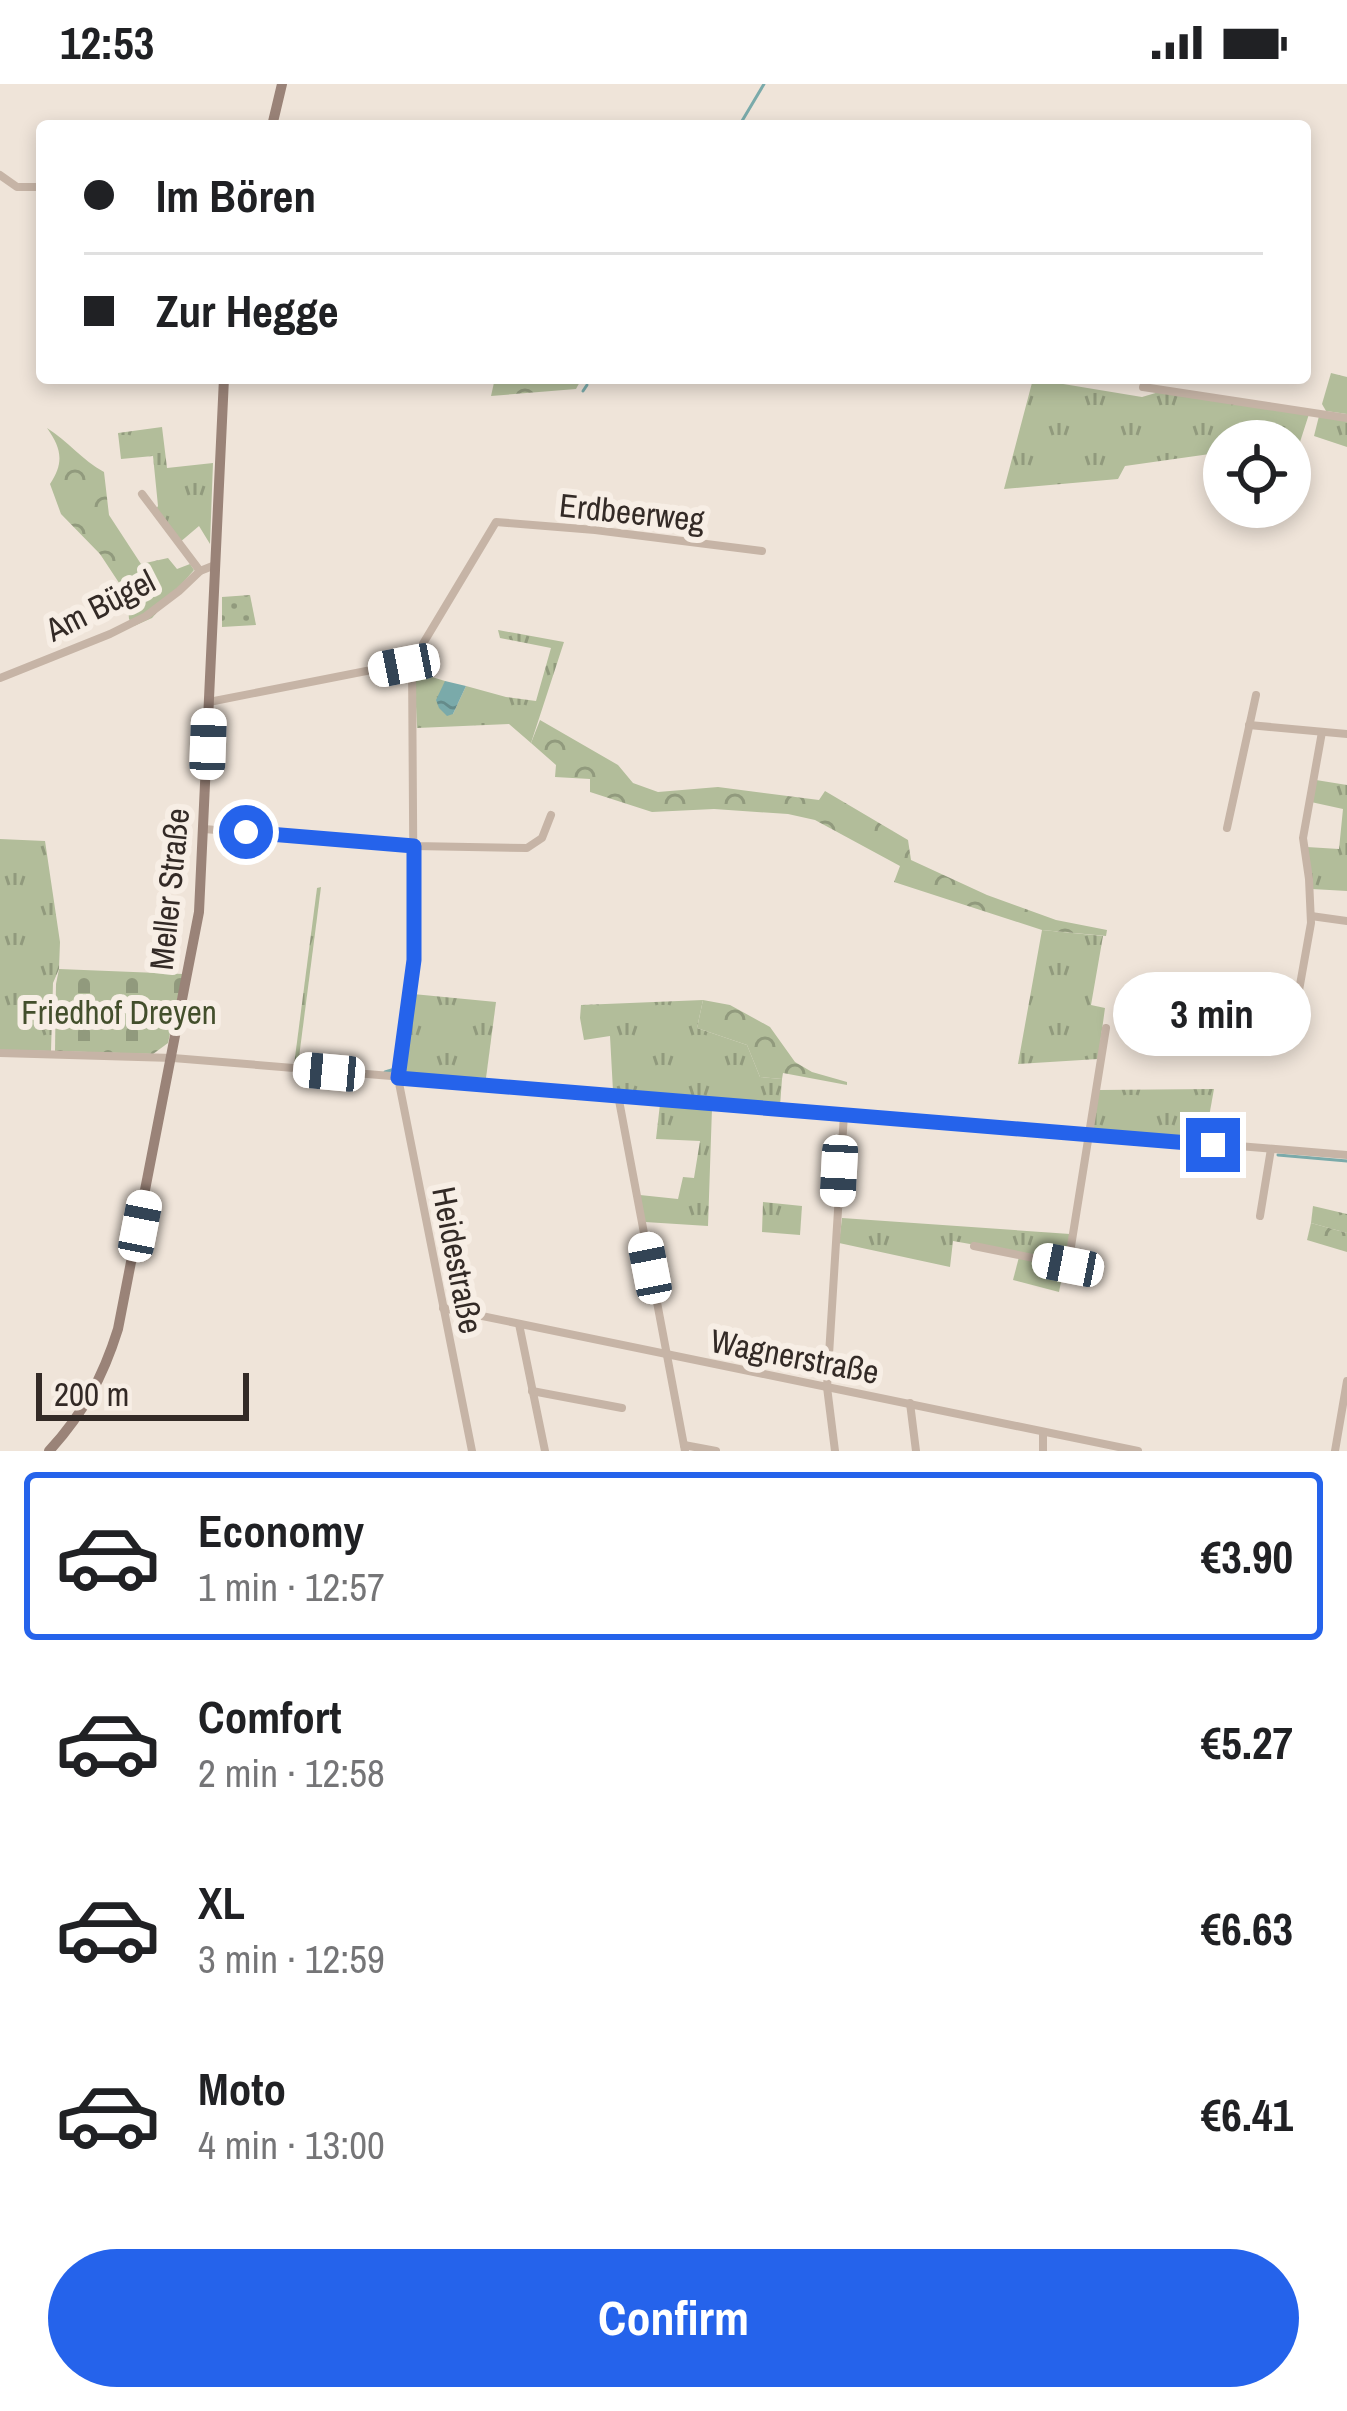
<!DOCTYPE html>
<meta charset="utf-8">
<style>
:root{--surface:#fff;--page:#f6f6f6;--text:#202124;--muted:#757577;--line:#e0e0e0;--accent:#2563eb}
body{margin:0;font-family:"Archivo Narrow",sans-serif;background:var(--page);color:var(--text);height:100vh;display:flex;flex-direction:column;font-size:45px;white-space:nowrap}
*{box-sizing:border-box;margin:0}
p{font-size:39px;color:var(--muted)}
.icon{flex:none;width:66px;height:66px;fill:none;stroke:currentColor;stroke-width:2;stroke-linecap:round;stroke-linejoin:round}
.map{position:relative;height:1367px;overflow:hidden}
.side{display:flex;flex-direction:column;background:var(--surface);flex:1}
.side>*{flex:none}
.hud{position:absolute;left:36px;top:36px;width:1275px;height:264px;border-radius:12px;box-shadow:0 6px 18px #0003;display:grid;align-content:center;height:264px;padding:0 48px;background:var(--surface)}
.fabs{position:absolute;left:1203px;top:336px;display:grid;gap:24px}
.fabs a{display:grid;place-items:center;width:108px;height:108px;border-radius:50%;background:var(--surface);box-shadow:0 6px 18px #0003;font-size:60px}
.scale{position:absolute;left:36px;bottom:30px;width:213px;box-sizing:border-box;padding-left:12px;border:6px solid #332a26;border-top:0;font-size:33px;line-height:42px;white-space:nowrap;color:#332a26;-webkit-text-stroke:9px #f7eee5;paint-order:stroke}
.end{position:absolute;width:54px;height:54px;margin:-27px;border:15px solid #2563eb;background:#fff;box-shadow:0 0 0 6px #fff}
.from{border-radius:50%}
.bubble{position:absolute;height:84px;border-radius:42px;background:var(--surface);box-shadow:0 6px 18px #0003;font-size:39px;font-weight:800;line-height:84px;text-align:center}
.car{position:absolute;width:36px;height:72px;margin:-36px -18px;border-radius:15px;box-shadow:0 0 9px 3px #0007;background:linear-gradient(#fff 24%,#345 0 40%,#fff 0 76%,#345 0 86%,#fff 0)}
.hud b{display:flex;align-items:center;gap:42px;height:114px;font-size:45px}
.hud b+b{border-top:3px solid var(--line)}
.hud i{width:30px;height:30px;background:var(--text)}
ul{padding:21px 0 0;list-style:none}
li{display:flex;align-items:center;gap:36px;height:168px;margin:0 24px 18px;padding:0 24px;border:6px solid transparent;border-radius:12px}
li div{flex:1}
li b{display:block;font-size:45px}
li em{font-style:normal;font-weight:800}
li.active{border-color:var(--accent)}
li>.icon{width:108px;height:108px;stroke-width:1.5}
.primary-button{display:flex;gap:24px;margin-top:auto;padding:24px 48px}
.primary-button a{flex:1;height:138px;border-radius:72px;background:var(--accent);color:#fff;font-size:48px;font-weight:800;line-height:138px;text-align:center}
.status{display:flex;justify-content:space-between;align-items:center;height:84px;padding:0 60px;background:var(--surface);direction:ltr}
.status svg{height:33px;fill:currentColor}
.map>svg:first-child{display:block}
.grass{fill:url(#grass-tufts)}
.forest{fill:url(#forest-crowns)}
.cemetery{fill:url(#cemetery-stones)}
.garden{fill:url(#garden-dots)}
.pitch{fill:#b2bd9a}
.water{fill:url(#water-ripples)}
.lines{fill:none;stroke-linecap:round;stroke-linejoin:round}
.stream{stroke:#7aaaaa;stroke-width:3}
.street{stroke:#c6b4a6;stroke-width:8}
.secondary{stroke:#9a8378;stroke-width:10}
.route{stroke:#2563eb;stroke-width:15}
.labels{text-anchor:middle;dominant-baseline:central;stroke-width:12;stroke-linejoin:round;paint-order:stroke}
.street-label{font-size:33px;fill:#332a26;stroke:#f7eee5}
.park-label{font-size:33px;fill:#434f2c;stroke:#f7eee5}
</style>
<div class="status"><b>12:53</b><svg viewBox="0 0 49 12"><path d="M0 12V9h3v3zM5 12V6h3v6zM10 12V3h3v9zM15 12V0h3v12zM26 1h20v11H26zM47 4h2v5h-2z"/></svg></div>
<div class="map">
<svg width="1347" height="1367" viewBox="0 0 1347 1367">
<defs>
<pattern id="grass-tufts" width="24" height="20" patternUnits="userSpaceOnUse" patternTransform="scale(3)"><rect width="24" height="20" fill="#b2bd9a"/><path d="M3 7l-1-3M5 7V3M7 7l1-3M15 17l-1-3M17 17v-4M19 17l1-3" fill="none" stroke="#919a7d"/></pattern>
<pattern id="forest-crowns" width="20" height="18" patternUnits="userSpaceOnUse" patternTransform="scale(3)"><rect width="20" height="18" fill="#b2bd9a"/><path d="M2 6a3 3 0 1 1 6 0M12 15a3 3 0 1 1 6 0" fill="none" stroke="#919a7d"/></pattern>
<pattern id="cemetery-stones" width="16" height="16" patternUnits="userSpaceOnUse" patternTransform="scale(3)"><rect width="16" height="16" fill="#b2bd9a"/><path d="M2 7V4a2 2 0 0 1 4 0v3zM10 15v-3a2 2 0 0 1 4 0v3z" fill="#919a7d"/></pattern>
<pattern id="garden-dots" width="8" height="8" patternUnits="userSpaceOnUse" patternTransform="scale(3)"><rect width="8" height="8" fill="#b2bd9a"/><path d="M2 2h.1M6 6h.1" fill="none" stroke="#919a7d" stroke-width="1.8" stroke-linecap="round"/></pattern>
<pattern id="water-ripples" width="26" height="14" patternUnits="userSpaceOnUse" patternTransform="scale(3)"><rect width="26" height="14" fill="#7aaaaa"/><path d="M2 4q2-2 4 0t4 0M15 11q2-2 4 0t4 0" fill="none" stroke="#658b8a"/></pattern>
</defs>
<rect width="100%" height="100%" fill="#efe4d9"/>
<g class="grass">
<polygon points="1331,289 1347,293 1347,330 1326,327 1322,320"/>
<polygon points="1033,295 1142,313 1159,308 1309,330 1300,358 1224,357 1224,368 1125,382 1118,395 1004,405"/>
<polygon points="1319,332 1347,336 1347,363 1314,352"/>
<polygon points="162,343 167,384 213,379 210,460 199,442 179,459 155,427 158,422 153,372 121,375 118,349"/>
<polygon points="498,546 564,558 531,659 509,640 417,644 414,579 432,593 445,597 453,630 466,602 506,613 536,617 551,564 500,554"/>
<polygon points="1316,696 1347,701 1347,807 1312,805 1307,763 1339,765 1343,725 1311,718"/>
<polygon points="0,755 45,757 60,858 59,885 53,899 51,967 0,966"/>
<polygon points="321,803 298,981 294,981 317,804"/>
<polygon points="1042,846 1103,852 1091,921 1105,924 1098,975 1018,980"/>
<polygon points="413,910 496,918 486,994 403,989"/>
<polygon points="703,916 697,944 747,961 760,993 782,995 780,1022 613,1007 610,952 584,956 580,934 581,921"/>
<polygon points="1214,1005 1205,1055 1100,1047 1093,1044 1099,1006"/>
<polygon points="660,1020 712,1024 708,1142 645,1138 640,1111 678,1115 683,1093 694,1094 700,1057 656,1055"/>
<polygon points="763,1118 802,1122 800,1151 762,1148"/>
<polygon points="1313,1122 1347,1130 1347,1149 1311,1139"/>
<polygon points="842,1134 1070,1150 1066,1177 953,1157 950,1183 839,1159"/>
</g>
<g class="forest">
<polygon points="495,294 582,294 576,305 491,312"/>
<path d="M 47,344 C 68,357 82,376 104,388 L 109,431 L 141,480 L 168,474 L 177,485 L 190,480 L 194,486 L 152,534 L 134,542 L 129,535 L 127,511 L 100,470 L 61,430 L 50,400 C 64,379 62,365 47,344 Z"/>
<polygon points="540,636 618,681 633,699 658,708 718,703 819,716 825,707 908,756 911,776 987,811 1056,836 1107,846 1106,852 1042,846 894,798 900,782 815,736 788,730 714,725 652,728 590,708 590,695 555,693 556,681 531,659"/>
<polygon points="703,916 730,921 770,943 795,978 812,988 847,998 847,1001 783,989 782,995 760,993 747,961 697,944"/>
<polygon points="1311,1139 1347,1149 1347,1168 1307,1156"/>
</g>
<polygon class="cemetery" points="59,885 183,890 168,959 153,970 55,967 56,900"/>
<polygon class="garden" points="250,511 256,541 222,543 222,513"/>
<polygon class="pitch" points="1019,1173 1064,1183 1059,1208 1013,1196"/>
<polygon class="water" points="445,597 466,602 453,630 447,632 439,624 436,616"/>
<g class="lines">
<g class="stream">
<polyline points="739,42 764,0"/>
<polyline points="583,307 587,301"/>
<polyline points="385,988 395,985 397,970"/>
<polyline points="495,1005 529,1008"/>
<polyline points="548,1009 607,1015"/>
<polyline points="626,1015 695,1021"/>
<polyline points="702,1022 834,1033"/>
<polyline points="870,1035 969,1044"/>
<polyline points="1048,1051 1080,1054"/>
<polyline points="1096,1056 1174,1061"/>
<polyline points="1181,1062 1226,1065"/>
<polyline points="1278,1071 1347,1077"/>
</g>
<g class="street">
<polyline points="0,91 17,103 42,103"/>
<polyline points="1143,303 1347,334"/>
<polyline points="142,410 200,487"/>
<polyline points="0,594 110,550 146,532 179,507 200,487 215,481"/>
<polyline points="209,618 412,578"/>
<polyline points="1249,641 1347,650"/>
<polyline points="1227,744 1256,611"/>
<polyline points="204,745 414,762 527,764 542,754 551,731"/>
<polyline points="1311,832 1347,837"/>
<polyline points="1290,957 1311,839 1309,795 1303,754 1322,648"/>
<polyline points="0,969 173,974 1347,1071"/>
<polyline points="618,1011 685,1367"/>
<polyline points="1260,1132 1271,1065"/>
<polyline points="974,1162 1068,1181 1106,944"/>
<polyline points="443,1224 1138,1367"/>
<polyline points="519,1240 545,1367"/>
<polyline points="532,1307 622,1324"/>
<polyline points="910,1319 916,1367"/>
<polyline points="684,1361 716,1367"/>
<polyline points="472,1367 398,994 414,876 412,578 496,438 595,446 762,467"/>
<polyline points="835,1367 827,1303 844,1030"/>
<polyline points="1043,1367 1043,1348"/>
<polyline points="1335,1367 1347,1297"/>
</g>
<g class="secondary">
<polyline points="272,42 282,0"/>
<path d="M 49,1367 C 83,1330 103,1293 118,1245 L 199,828 L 224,294"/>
</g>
</g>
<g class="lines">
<polyline class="route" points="246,748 414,762 414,876 398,994 1213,1061"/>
</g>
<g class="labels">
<g class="street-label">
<text transform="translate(632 428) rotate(6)">Erdbeerweg</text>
<text transform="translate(100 521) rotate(-27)">Am Bügel</text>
<text transform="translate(169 805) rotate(-84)">Meller Straße</text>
<text transform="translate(458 1176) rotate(79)">Heidestraße</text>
<text transform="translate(795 1272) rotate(11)">Wagnerstraße</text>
</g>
<g class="park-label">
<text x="119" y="928">Friedhof Dreyen</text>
</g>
</g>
</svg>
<div class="fabs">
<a><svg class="icon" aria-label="locate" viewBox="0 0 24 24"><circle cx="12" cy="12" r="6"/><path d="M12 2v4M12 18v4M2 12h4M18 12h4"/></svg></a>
</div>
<div class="scale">200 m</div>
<i class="end from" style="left:246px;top:748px"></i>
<i class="end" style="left:1213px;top:1061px"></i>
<div class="bubble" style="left:1113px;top:888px;width:198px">3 min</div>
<i class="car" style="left:404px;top:581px;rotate:259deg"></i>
<i class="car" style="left:208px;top:660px;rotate:2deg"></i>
<i class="car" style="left:329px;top:988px;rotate:275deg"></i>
<i class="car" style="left:839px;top:1087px;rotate:183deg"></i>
<i class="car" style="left:140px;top:1142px;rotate:11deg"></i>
<i class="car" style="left:1068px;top:1181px;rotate:281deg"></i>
<i class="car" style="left:650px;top:1184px;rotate:349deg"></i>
<div class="hud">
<b><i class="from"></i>Im Bören</b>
<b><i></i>Zur Hegge</b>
</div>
</div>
<section class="side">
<ul>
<li class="active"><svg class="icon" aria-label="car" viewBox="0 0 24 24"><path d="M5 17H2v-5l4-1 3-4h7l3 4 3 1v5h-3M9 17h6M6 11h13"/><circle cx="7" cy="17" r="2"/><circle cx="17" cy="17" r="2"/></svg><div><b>Economy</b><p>1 min · 12:57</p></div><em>€3.90</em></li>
<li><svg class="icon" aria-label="car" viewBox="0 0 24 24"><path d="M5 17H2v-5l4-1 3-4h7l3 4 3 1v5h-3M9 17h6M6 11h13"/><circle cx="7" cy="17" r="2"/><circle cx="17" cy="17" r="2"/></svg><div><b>Comfort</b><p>2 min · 12:58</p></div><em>€5.27</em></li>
<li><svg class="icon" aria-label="car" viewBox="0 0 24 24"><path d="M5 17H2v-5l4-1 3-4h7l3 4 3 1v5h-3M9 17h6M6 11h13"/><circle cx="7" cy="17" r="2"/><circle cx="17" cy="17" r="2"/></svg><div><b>XL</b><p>3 min · 12:59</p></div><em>€6.63</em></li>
<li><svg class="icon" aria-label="car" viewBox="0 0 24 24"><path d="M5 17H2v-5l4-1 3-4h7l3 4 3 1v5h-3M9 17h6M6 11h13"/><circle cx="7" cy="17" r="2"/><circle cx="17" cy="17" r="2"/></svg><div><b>Moto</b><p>4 min · 13:00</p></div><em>€6.41</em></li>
</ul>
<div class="primary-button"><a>Confirm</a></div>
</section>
